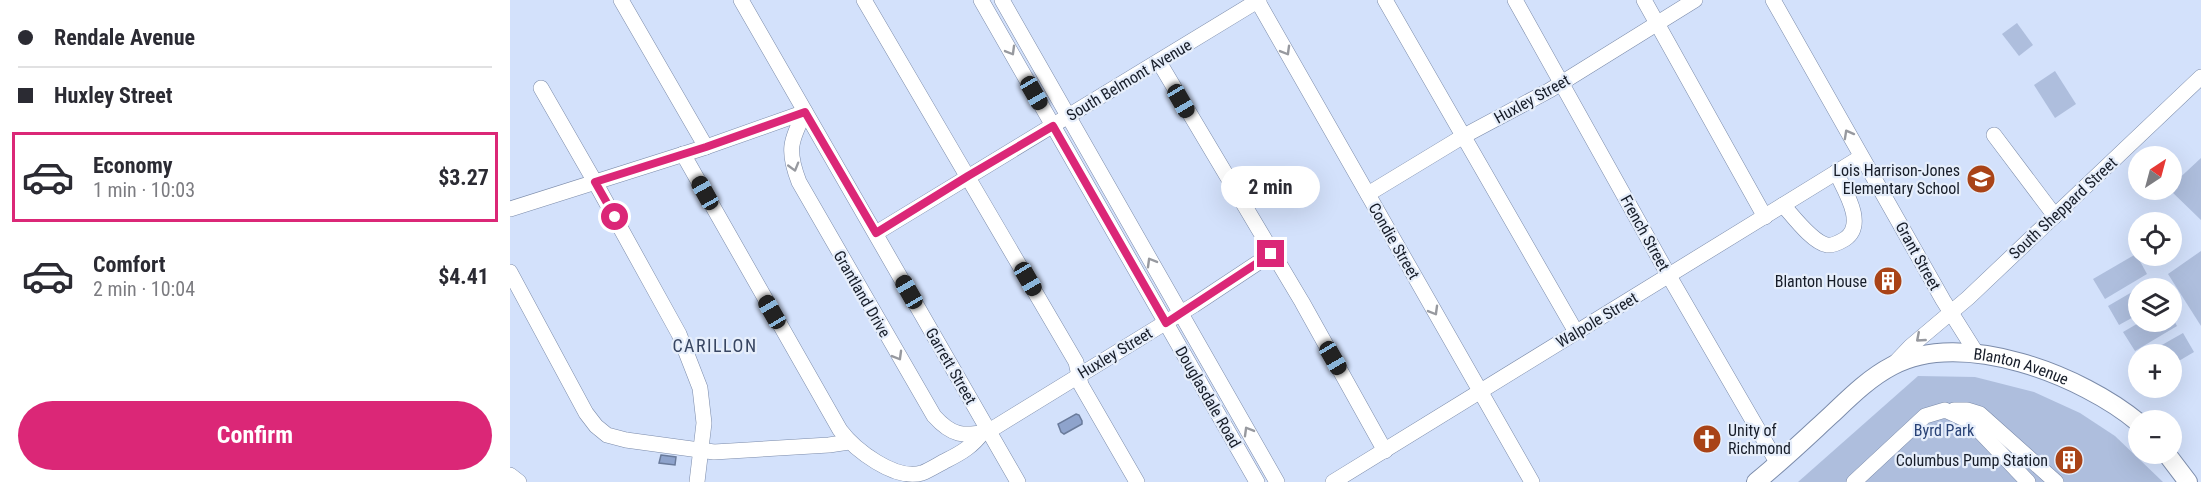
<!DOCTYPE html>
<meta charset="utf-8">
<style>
:root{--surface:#fff;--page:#f2f2f3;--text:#2b2b33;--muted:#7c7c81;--line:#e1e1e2;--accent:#db2777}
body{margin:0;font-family:"Roboto Condensed",sans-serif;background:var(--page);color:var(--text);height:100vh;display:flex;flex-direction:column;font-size:22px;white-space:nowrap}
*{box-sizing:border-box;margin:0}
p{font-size:20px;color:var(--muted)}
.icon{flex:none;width:33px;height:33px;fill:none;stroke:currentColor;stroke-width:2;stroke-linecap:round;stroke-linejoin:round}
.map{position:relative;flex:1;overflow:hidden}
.details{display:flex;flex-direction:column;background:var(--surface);width:510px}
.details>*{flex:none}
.hud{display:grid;align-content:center;height:132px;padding:0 18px;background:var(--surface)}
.needle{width:39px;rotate:36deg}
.controls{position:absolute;left:1618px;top:146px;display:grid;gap:12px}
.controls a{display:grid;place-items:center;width:54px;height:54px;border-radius:50%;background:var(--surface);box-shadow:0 6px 24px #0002;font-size:30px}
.end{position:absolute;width:27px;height:27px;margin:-14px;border:8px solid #db2777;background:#fff;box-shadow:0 0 0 3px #fff}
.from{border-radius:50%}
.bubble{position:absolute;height:42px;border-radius:21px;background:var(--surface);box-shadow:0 6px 24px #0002;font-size:20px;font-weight:700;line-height:42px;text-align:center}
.car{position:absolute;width:18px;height:36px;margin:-18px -9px;border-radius:8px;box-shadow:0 0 4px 2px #0007;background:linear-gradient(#222 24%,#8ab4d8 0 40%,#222 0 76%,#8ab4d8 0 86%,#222 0)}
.hud b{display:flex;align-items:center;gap:21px;height:57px;font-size:22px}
.hud b+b{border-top:2px solid var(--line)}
.hud i{width:15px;height:15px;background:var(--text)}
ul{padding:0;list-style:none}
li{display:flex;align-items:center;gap:18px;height:90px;margin:0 12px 9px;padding:0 6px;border:3px solid transparent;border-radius:0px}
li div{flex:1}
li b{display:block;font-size:22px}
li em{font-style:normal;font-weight:700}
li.on{border-color:var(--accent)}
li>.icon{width:54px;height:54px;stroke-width:1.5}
.action{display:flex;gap:12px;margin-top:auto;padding:12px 18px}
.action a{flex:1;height:69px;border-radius:36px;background:var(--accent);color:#fff;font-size:24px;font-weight:700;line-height:69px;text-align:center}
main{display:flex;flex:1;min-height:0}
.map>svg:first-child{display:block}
.green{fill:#aebedd}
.water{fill:#8ea3cc;stroke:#6a7b9b;stroke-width:1.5}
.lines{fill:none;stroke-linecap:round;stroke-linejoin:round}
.minor-casing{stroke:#7b8baa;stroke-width:16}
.major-casing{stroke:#7b8baa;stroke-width:20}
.minor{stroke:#fff;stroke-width:15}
.major{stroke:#fff;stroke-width:18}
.oneway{stroke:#97999f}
.route{stroke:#db2777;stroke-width:8}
.labels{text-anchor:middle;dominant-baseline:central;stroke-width:4.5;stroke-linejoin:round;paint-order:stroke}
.street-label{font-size:16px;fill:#171d29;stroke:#e6eefb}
.poi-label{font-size:16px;fill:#171d29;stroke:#e6eefb;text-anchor:end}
.park-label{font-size:16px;fill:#294276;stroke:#e6eefb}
.neighbourhood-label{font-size:18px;letter-spacing:1.5px;fill:#384662;stroke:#e6eefb}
</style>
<main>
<section class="details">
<div class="hud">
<b><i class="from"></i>Rendale Avenue</b>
<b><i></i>Huxley Street</b>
</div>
<ul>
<li class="on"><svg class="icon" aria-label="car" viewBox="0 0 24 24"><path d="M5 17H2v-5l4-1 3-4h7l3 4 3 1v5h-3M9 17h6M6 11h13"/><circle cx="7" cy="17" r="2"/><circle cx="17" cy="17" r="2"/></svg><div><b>Economy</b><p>1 min · 10:03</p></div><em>$3.27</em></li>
<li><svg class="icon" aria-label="car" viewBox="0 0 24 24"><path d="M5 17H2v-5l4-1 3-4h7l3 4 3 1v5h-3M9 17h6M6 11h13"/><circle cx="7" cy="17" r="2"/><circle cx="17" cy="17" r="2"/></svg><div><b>Comfort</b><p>2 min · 10:04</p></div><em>$4.41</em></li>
</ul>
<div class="action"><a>Confirm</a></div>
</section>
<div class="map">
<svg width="1691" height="482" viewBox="0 0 1691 482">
<rect width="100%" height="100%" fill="#d3e1fb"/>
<g class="green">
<polygon points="1507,23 1523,45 1509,56 1492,34"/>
<polygon points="1545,71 1566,104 1545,118 1524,85"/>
<polygon points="1691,158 1691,220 1659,189 1662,189 1662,185"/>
<polygon points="1691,251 1691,326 1658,274"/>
<polygon points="1626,254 1637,274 1595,299 1583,279"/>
<polygon points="1641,281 1645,288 1629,288 1629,314 1609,325 1598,306"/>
<polygon points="1662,317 1667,326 1625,351 1613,332 1632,321 1662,321"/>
<polygon points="1673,333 1684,352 1662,365 1662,354 1636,354"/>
<polygon points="1408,376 1465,377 1524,392 1570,413 1605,436 1653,482 1288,482"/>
</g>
<g class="water">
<polygon points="566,414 569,415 572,421 572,424 554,434 551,432 548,424"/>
<polygon points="151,455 166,457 165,465 149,463"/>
</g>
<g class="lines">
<g class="minor-casing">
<g id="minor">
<polyline points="111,0 196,147"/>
<polyline points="231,0 508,482"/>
<polyline points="354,0 566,362 571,385 627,482"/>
<polyline points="471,0 747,482"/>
<polyline points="492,0 767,482"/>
<polyline points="747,0 1022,482"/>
<polyline points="875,0 1066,332"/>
<polyline points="1005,0 1159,276 1268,464"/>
<polyline points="1134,0 1255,217"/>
<polyline points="1263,0 1433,300 1467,354"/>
<polyline points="649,62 792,302 875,451"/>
<polyline points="31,88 85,182 169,334 190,388 194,423 187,482"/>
<path d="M 295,112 C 280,141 277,151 289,182 L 424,416 C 442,436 453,437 479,431 L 684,305 L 761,254"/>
<polyline points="1484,135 1545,216"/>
<path d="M 173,154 L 330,430 C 345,450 385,481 412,473 C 420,470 429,464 437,460 C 451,453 463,446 473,432"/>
<polyline points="858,194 952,137 1040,90 1185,0"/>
<path d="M 1273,205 C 1283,216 1302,242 1317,245 C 1323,246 1330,242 1335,239 C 1357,224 1334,190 1326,172"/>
<polyline points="0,209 196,147 295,112"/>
<polyline points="366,233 749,0"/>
<polyline points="0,272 76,413 86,426 97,435 116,440 204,452 319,445 339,442"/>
<polyline points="1382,366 1401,346 1458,298 1691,77"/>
<polyline points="1444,410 1457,410 1470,414 1546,482"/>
<polyline points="0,475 9,482"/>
<polyline points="823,482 1351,157"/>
<polyline points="1344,482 1415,416 1435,410 1461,422 1518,482"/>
</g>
</g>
<g class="major-casing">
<g id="major">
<polyline points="1656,453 1678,482"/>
<path id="s1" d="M 1246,482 C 1272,461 1296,438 1321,415 C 1340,397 1359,378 1382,366 C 1452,328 1573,376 1629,423"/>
</g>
</g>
<use href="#minor" class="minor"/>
<use href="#major" class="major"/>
</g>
<defs><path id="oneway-chevron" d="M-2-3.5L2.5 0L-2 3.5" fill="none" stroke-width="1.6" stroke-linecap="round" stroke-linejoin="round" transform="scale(1.5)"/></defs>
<g class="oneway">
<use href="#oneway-chevron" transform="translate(501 51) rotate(60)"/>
<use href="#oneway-chevron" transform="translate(776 51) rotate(60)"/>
<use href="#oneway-chevron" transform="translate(1338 134) rotate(-119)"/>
<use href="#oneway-chevron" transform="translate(284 167) rotate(74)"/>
<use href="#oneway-chevron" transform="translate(641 262) rotate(-120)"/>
<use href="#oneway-chevron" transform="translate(924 311) rotate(60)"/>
<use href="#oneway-chevron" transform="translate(1410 338) rotate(139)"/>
<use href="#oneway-chevron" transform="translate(388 356) rotate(60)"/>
<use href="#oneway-chevron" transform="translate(738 431) rotate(-120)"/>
</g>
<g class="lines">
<polyline class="route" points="105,217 85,182 196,147 295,112 366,233 458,176 543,126 656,323 761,254"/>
</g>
<defs>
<g id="school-disc" transform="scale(1.5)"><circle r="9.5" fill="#a94317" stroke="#e6eefb"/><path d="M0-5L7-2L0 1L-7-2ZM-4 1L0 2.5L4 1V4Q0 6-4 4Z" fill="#fff"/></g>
<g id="building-disc" transform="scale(1.5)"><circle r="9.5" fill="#a94317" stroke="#e6eefb"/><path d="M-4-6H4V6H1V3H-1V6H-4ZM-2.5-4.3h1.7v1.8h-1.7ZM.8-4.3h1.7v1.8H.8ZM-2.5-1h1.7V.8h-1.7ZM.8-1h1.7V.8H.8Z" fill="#fff"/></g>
<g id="church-disc" transform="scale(1.5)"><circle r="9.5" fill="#a94317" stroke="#e6eefb"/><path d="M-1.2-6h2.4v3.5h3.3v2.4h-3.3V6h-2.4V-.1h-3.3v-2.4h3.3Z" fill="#fff"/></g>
</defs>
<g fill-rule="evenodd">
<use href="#school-disc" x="1471" y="179"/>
<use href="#building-disc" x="1378" y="281"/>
<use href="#church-disc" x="1197" y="439"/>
<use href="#building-disc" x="1559" y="460"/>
</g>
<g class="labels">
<g class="street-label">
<text transform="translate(619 80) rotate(-31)">South Belmont Avenue</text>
<text transform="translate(1022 99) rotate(-29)">Huxley Street</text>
<text transform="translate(1553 208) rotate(-43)">South Sheppard Street</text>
<text transform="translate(1135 233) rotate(61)">French Street</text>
<text transform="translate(884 241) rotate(60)">Condie Street</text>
<text transform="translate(1408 256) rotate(61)">Grant Street</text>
<text transform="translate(352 294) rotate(60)">Grantland Drive</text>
<text transform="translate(1087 320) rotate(-31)">Walpole Street</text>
<text transform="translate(605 353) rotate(-31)">Huxley Street</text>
<text transform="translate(441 366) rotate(60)">Garrett Street</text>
<text stroke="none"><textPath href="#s1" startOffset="312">Blanton Avenue</textPath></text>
<text transform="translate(698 397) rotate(60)">Douglasdale Road</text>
</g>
<g class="poi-label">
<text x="1450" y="170">Lois Harrison-Jones<tspan x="1450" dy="18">Elementary School</tspan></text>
<text x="1357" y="281">Blanton House</text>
<text x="1218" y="430" text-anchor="start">Unity of<tspan x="1218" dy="18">Richmond</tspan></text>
<text x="1538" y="460">Columbus Pump Station</text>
</g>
<g class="park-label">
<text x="1434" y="430">Byrd Park</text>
</g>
<g class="neighbourhood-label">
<text x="205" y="345">CARILLON</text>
</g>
</g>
</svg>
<div class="controls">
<a><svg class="needle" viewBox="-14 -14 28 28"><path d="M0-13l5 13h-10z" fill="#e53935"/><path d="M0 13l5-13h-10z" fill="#7c7c81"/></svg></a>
<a><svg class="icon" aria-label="locate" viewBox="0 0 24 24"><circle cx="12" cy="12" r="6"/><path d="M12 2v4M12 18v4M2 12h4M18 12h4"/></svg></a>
<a><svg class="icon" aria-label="layers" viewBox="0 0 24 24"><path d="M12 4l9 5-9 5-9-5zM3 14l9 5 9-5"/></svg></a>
<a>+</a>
<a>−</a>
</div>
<i class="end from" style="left:105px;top:217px"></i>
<i class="end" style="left:761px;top:254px"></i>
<div class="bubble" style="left:711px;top:166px;width:99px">2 min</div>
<i class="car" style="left:524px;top:93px;rotate:150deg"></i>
<i class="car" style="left:671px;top:101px;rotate:150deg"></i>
<i class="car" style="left:195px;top:193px;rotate:331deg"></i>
<i class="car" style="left:518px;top:279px;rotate:150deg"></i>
<i class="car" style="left:399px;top:292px;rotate:330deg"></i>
<i class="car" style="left:262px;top:312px;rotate:330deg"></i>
<i class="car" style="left:823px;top:358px;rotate:150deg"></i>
</div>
</main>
